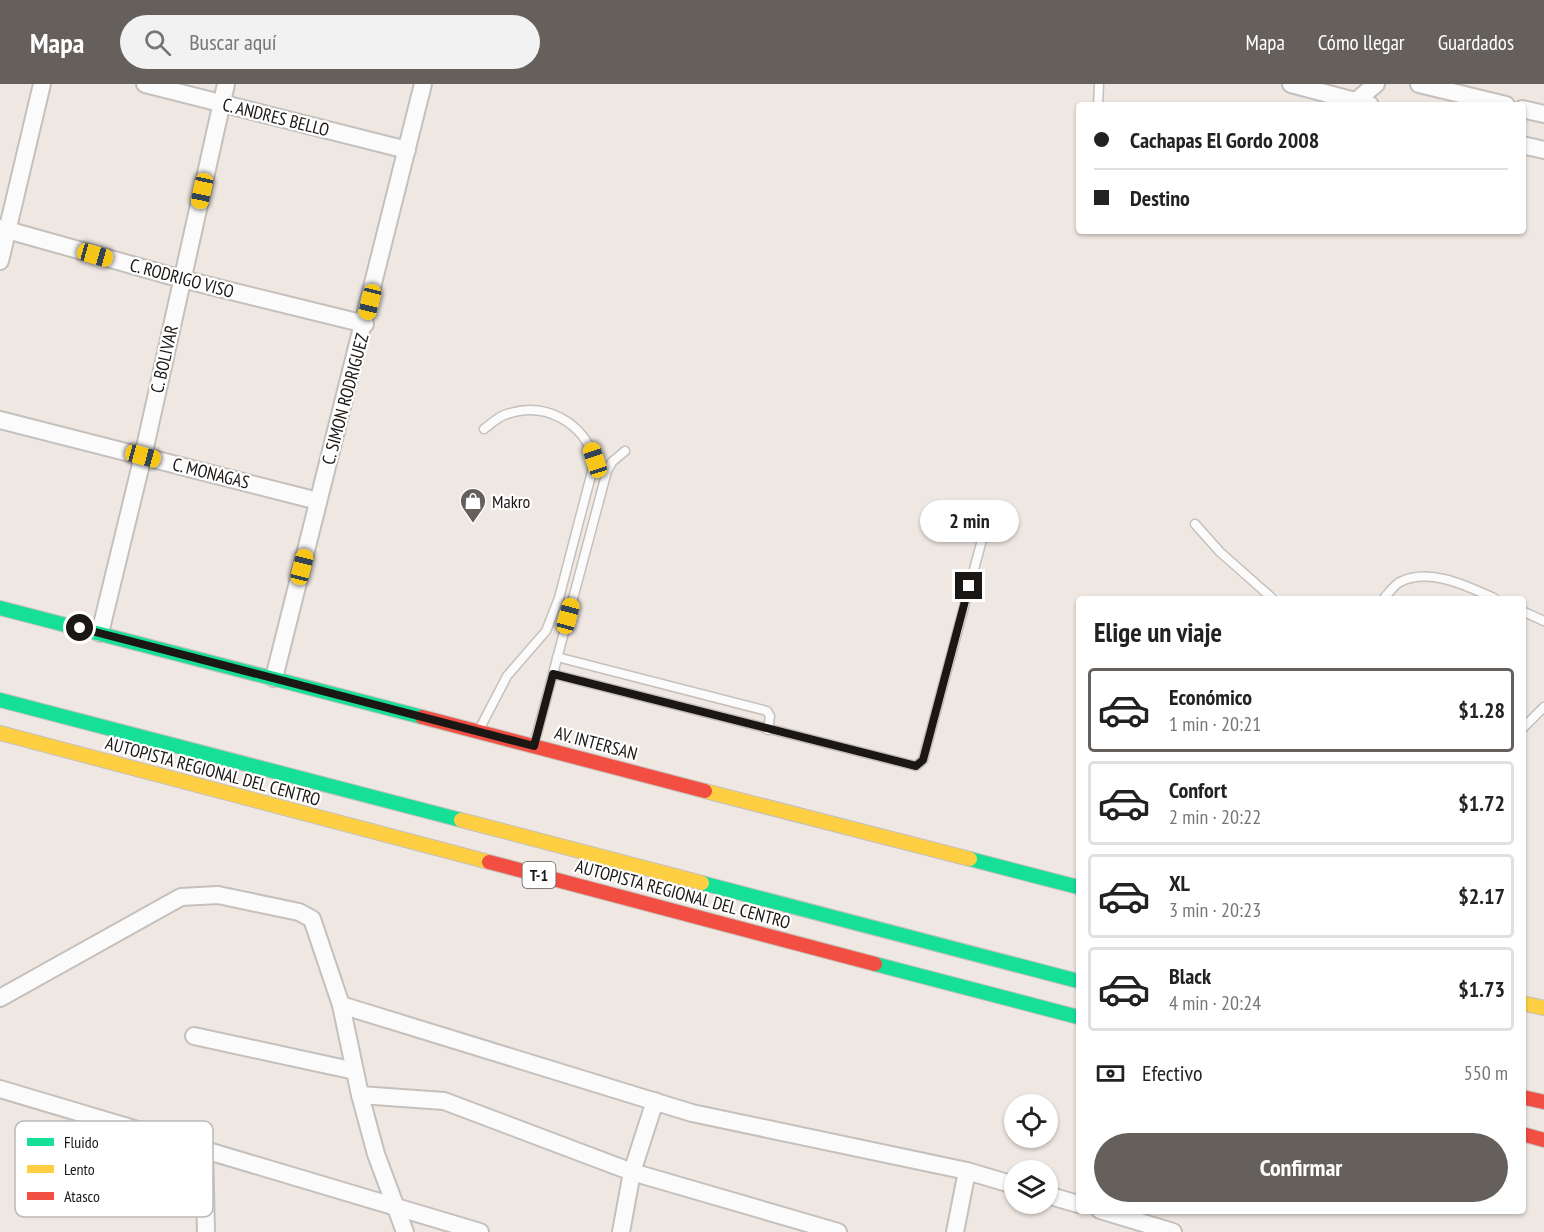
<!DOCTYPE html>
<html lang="es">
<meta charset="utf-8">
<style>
:root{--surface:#fff;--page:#f2f2f2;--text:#222;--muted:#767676;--line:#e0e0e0;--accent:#65605c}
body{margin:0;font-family:"PT Sans Narrow",sans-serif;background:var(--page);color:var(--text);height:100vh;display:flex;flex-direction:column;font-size:22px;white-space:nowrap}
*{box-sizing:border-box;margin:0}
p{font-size:20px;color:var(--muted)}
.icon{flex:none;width:33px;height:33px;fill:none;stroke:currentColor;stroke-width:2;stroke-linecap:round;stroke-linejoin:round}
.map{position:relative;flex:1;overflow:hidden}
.drawer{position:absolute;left:1076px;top:512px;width:450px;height:618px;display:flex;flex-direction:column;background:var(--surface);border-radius:6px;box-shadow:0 2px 4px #0004}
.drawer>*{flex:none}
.banner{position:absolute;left:1076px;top:18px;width:450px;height:132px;border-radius:6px;box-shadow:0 2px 4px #0004;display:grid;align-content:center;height:132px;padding:0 18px;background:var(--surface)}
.tools{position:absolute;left:1004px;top:1010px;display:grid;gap:12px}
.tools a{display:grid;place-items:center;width:54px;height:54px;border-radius:50%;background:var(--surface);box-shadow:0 2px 4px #0004;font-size:30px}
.end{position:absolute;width:27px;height:27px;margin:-14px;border:8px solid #1b1714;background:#fff;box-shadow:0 0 0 3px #fff}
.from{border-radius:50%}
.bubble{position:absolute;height:42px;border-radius:21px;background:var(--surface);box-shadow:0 2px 4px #0004;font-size:20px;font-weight:700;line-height:42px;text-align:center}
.car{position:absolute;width:18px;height:36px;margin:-18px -9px;border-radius:8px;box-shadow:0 0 4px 2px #0007;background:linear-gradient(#f5c518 24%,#345 0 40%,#f5c518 0 76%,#345 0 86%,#f5c518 0)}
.banner b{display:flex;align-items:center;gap:21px;height:57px;font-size:22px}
.banner b+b{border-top:2px solid var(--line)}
.banner i{width:15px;height:15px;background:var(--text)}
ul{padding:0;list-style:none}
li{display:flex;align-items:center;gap:18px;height:84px;margin:0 12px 9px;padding:0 6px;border:3px solid var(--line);border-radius:6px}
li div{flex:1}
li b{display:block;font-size:22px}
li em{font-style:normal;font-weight:700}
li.current{border-color:var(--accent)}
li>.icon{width:54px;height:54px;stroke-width:1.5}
h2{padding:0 18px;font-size:27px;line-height:72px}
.pay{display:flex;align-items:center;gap:15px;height:66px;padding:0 18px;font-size:22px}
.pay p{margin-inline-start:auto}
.action{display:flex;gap:12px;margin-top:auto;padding:12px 18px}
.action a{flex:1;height:69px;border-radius:36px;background:var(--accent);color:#fff;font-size:24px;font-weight:700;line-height:69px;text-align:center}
header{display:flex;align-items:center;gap:36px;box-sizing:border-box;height:84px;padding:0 30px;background:var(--accent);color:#fff}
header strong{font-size:28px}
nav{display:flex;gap:33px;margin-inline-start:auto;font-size:21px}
.search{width:420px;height:54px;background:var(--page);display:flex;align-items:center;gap:15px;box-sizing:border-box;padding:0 21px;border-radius:33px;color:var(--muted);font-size:22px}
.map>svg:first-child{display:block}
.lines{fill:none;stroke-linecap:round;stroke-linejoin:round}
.lane-casing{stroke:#c5c0bc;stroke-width:11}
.street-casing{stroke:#c5c0bc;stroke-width:20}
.fast-casing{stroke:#c5c0bc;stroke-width:16}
.slow-casing{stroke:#c5c0bc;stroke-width:16}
.jam-casing{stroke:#c5c0bc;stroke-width:16}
.lane{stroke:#fcfbfb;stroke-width:8}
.street{stroke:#fcfbfb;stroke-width:16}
.fast{stroke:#16e098;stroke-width:14}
.slow{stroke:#ffcf43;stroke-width:14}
.jam{stroke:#f24e42;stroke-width:14}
.route{stroke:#1b1714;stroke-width:8}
.labels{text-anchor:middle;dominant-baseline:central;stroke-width:4.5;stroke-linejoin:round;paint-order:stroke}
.shield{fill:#fff;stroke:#5f5d5a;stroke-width:1.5}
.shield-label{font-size:16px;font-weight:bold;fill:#1b1714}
.street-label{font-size:18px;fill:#1b1714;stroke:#fff}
.poi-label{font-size:18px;fill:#1b1714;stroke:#fff;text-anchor:start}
.key{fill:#fff;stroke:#bbb9b8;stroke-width:1.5}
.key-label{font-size:16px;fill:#1b1714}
</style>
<header>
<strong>Mapa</strong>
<div class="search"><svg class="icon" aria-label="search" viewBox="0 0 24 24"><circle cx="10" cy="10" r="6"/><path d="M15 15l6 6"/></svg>Buscar aquí</div>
<nav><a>Mapa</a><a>Cómo llegar</a><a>Guardados</a></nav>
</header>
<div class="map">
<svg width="1544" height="1148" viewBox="0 0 1544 1148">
<rect width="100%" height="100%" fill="#eee7e2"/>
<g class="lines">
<g class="lane-casing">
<g id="lane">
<polyline points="1098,21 1099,0"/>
<polyline points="1195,440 1220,468 1272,514"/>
<path d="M 1384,514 C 1389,509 1394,501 1400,498 C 1429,483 1467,502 1494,514"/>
<polyline points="1522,527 1544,537"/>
<polyline points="557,573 767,627 770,632 768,646"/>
<polyline points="553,590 916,682 923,676 987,437"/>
<polyline points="1522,645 1544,623"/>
<path d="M 479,646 L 507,592 L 546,547 L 559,514 L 595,376 C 583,338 545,317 507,330 C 499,332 491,340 484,345"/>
<polyline points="534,661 607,387 612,378 625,367"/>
</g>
</g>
<g class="street-casing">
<g id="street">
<polyline points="145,0 407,66"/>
<polyline points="1291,0 1370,21"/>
<polyline points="1419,0 1506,21"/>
<polyline points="1356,17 1376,0"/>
<polyline points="1522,25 1544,30"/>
<polyline points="1522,61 1544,66"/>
<polyline points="0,144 182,195 365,240"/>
<polyline points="0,177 42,0"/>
<polyline points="0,336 318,417"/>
<polyline points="100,549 143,372 226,0"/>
<polyline points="274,594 423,0"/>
<polyline points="0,914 181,813 218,811 299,828 312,835 341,921 360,1011 376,1070 405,1148"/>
<polyline points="341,921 692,1029 967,1087 1014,1101"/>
<polyline points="194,952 355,987"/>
<polyline points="0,1005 480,1148"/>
<polyline points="360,1011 444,1017 632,1088 838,1148"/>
<polyline points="204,1065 206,1148"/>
<polyline points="1047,1111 1078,1120"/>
<polyline points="1100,1126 1173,1148"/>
<polyline points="621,1148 632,1088 655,1017"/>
<polyline points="955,1148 967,1087"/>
</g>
</g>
<g class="fast-casing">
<g id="fast">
<polyline points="0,524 422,633"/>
<polyline points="0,616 461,736"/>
<polyline points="970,775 1078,803"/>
<polyline points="702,799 1078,897"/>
<polyline points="875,880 1078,933"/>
</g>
</g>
<g class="slow-casing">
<g id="slow">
<polyline points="0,649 489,778"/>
<polyline points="705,707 970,775"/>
<polyline points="461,736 702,799"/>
<polyline points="1522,919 1544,924"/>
</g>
</g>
<g class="jam-casing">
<g id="jam">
<polyline points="422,633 705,707"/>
<polyline points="489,778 875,880"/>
<polyline points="1522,1013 1544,1018"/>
<polyline points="1522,1050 1544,1056"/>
</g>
</g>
<use href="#lane" class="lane"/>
<use href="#street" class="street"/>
<use href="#fast" class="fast"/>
<use href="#slow" class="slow"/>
<use href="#jam" class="jam"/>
</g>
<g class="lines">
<polyline class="route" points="80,544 534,662 553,590 916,682 923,676 969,502"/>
</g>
<defs>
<g id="shop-pin" transform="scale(1.35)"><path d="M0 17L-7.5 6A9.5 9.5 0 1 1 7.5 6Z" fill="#65605c" stroke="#fff"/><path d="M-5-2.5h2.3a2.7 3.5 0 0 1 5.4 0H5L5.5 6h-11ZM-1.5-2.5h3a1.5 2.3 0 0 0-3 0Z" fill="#fff"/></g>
</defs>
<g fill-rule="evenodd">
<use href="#shop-pin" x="473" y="417"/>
</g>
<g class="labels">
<rect class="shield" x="522.5" y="778" width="33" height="26" rx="4.5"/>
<g class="shield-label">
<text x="539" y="791">T-1</text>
</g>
<g class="street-label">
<text transform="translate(276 33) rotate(14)">C. ANDRES BELLO</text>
<text transform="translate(182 194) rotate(15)">C. RODRIGO VISO</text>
<text transform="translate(164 275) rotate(-77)">C. BOLIVAR</text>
<text transform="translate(345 315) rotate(-75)">C. SIMON RODRIGUEZ</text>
<text transform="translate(211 389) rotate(14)">C. MONAGAS</text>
<text transform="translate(596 659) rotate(15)">AV. INTERSAN</text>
<text transform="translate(213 687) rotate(15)">AUTOPISTA REGIONAL DEL CENTRO</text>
<text transform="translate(683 810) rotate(15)">AUTOPISTA REGIONAL DEL CENTRO</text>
</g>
<g class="poi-label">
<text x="492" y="417">Makro</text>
</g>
</g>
<rect x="15" y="1037" width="198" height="96" rx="9" class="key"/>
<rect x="27" y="1054" width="27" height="8" fill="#16e098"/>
<rect x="27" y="1081" width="27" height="8" fill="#ffcf43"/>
<rect x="27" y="1108" width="27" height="8" fill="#f24e42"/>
<g class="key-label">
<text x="64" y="1064">Fluido</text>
<text x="64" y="1091">Lento</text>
<text x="64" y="1118">Atasco</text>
</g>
</svg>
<div class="tools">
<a><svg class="icon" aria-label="locate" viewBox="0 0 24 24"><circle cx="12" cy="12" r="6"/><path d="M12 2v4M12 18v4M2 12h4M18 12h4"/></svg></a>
<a><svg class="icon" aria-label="layers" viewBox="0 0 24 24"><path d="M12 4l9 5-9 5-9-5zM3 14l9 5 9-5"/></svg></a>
</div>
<i class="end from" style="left:80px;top:544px"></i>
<i class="end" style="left:969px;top:502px"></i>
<div class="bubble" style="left:920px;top:416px;width:99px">2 min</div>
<i class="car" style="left:202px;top:107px;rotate:192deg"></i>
<i class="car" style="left:95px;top:171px;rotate:106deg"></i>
<i class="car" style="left:370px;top:218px;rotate:194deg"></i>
<i class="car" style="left:143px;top:372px;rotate:105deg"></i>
<i class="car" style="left:595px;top:376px;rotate:342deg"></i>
<i class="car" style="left:302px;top:483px;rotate:14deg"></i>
<i class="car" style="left:568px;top:532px;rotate:15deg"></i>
<div class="banner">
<b><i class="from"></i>Cachapas El Gordo 2008</b>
<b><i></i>Destino</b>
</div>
<section class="drawer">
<h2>Elige un viaje</h2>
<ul>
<li class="current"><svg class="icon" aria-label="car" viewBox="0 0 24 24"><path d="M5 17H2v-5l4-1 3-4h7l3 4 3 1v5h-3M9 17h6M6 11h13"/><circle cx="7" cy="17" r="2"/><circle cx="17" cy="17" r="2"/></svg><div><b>Económico</b><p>1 min · 20:21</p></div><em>$1.28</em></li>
<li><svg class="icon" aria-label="car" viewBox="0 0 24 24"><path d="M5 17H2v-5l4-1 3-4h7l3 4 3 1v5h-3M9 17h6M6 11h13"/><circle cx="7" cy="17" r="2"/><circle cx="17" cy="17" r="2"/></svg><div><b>Confort</b><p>2 min · 20:22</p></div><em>$1.72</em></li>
<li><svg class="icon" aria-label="car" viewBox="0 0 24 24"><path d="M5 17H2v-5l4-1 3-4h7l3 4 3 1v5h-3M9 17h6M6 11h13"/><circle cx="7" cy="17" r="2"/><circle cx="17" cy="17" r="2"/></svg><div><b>XL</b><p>3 min · 20:23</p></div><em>$2.17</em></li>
<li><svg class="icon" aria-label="car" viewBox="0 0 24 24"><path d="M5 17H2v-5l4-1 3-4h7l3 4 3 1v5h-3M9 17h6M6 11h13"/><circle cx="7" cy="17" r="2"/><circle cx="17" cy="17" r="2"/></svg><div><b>Black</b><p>4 min · 20:24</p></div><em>$1.73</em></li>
</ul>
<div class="pay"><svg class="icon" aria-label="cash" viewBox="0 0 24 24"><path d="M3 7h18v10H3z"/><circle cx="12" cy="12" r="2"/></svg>Efectivo<p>550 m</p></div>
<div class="action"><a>Confirmar</a></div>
</section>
</div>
